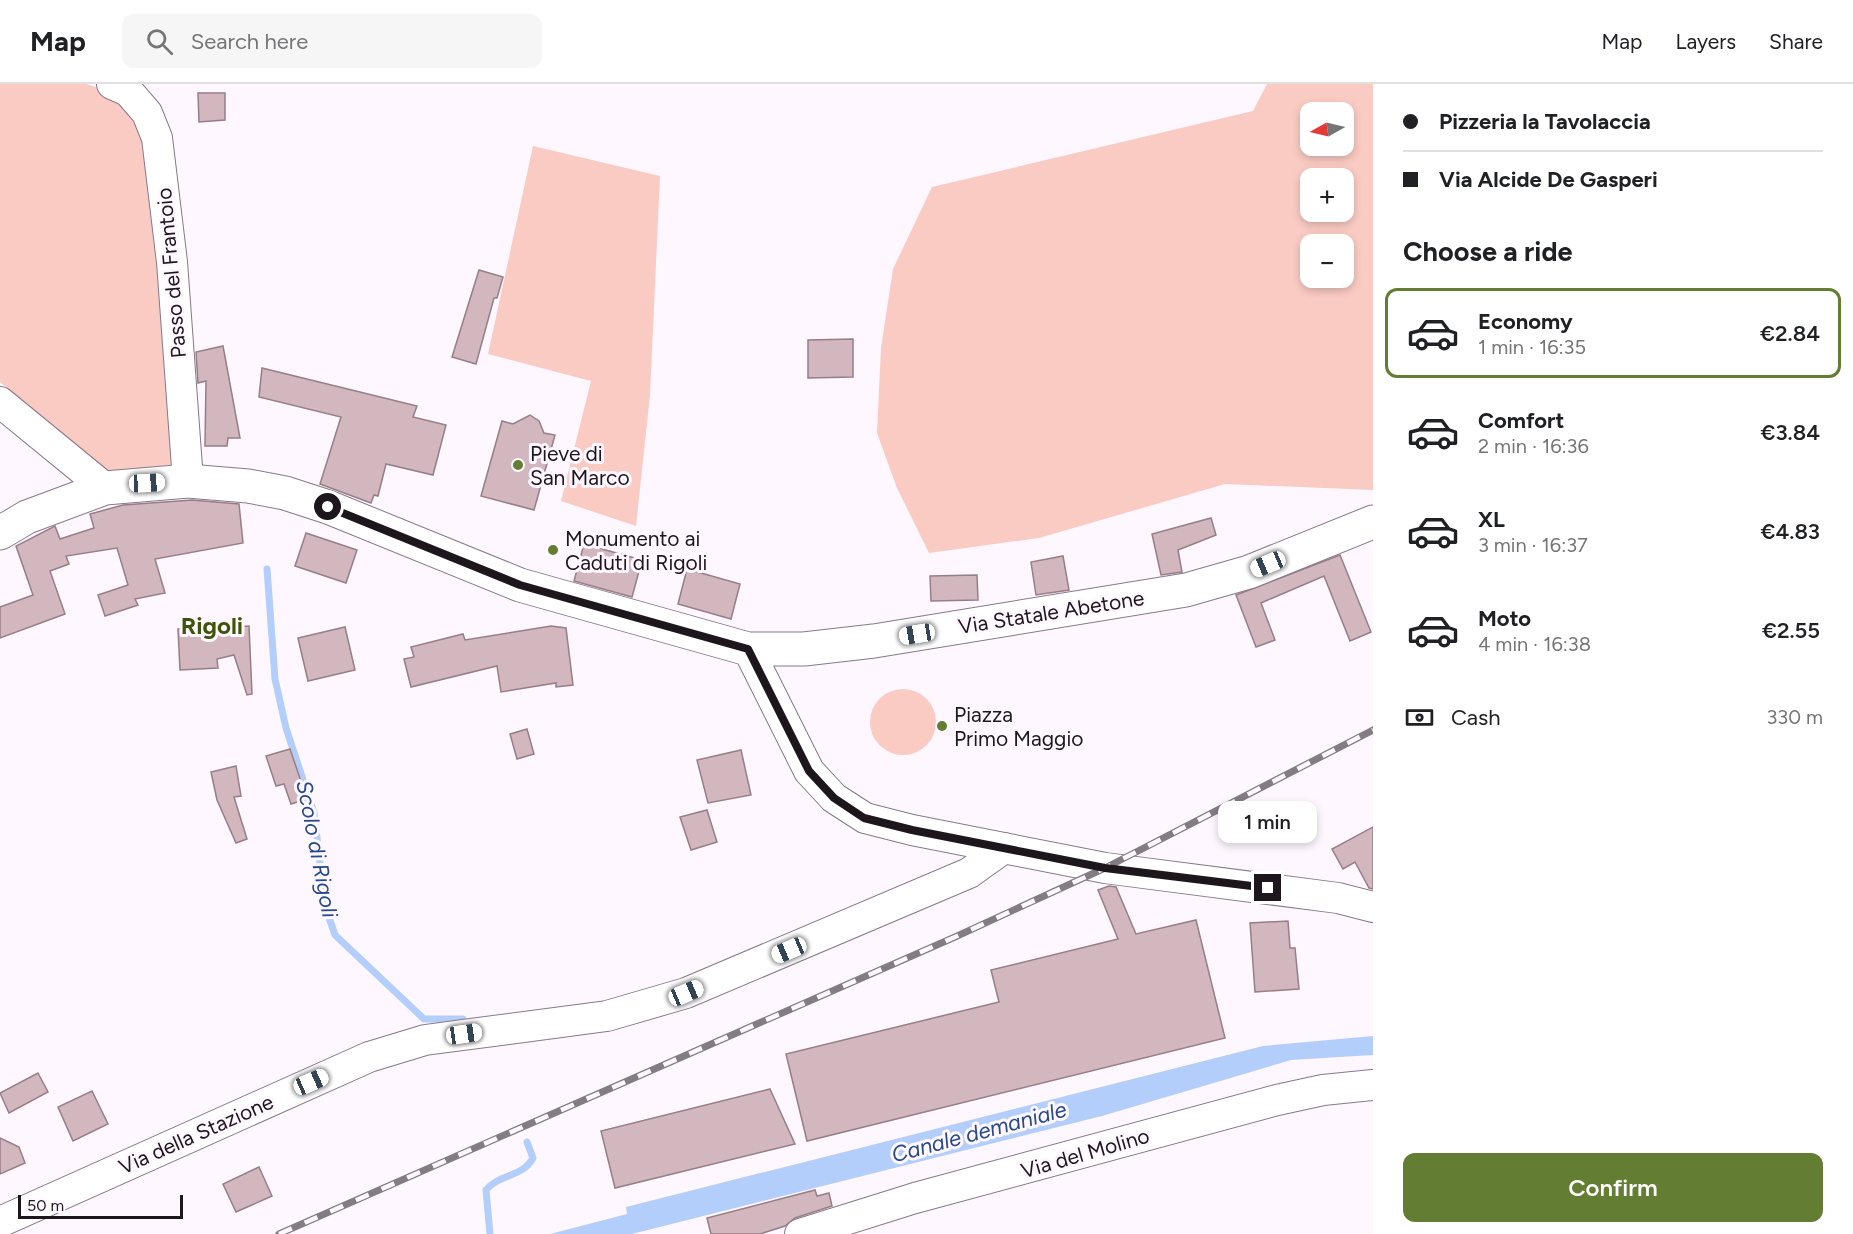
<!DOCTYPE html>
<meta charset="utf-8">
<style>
:root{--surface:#fff;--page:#f6f6f6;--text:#202124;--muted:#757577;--line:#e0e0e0;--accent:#637e32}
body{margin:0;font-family:Figtree,sans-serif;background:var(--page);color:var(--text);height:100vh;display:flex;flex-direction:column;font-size:22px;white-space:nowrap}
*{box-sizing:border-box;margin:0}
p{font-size:20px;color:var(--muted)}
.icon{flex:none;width:33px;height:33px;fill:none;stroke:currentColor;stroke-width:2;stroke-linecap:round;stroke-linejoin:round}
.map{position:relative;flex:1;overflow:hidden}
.details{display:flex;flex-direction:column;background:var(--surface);width:480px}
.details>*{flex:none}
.hud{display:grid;align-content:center;height:132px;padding:0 30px;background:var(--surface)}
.needle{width:39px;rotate:262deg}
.buttons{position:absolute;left:1300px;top:18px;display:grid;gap:12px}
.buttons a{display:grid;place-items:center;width:54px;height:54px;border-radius:12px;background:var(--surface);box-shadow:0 3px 9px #0003;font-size:30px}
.scale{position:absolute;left:18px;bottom:15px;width:165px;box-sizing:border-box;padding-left:6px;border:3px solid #1d171d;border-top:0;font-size:16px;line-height:21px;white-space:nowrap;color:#1d171d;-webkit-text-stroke:4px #fef7ff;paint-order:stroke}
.end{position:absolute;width:27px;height:27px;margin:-14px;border:8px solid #1d171d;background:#fff;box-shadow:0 0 0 3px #fff}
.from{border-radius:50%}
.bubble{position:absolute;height:42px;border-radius:12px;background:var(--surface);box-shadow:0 3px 9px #0003;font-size:20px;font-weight:600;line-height:42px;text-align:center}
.car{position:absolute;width:18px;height:36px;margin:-18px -9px;border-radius:8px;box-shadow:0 0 4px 2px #0007;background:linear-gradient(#fff 24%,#345 0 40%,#fff 0 76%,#345 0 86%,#fff 0)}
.hud b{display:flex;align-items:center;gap:21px;height:57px;font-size:22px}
.hud b+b{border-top:2px solid var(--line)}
.hud i{width:15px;height:15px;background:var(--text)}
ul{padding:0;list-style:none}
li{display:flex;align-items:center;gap:18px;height:90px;margin:0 12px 9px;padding:0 18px;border:3px solid transparent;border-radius:12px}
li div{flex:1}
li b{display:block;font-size:22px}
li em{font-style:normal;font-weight:600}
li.selected{border-color:var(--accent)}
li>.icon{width:54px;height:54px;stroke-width:1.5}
h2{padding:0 30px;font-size:27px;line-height:72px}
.pay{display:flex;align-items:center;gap:15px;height:66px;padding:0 30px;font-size:22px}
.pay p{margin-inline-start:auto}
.primary-button{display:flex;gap:12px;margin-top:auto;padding:12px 30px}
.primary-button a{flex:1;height:69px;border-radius:12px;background:var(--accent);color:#fff;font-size:24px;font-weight:600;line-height:69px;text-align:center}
header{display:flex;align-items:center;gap:36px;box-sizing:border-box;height:84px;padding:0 30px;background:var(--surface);border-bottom:2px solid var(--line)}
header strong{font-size:28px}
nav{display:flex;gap:33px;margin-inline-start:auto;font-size:21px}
.search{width:420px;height:54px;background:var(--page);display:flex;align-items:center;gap:15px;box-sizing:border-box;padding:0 21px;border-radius:12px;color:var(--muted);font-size:22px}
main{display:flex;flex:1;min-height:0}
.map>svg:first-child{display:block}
.green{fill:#facbc3;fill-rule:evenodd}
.water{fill:#b4cefb}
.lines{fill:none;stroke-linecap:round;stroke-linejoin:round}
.stream{stroke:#b4cefb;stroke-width:7}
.building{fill:#d2b7bf;stroke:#977e86;stroke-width:1.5}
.minor-casing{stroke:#897889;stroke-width:32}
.major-casing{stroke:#897889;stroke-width:35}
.minor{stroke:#fff;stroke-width:30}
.major{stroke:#fff;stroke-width:33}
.rail-casing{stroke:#837c83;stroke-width:7}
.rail{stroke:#fef7ff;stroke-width:4.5;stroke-dasharray:14;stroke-linecap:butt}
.route{stroke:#1d171d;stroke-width:8}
.poi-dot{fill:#637e32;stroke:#fef7ff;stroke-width:2}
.labels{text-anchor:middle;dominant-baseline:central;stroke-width:6;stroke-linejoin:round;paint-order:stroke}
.street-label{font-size:21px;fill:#1d171d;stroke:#fef7ff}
.poi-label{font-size:21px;fill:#1d171d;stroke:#fef7ff;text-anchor:start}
.water-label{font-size:22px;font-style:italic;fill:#25498a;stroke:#fef7ff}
.quarter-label{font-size:24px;font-weight:bold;fill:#3d5409;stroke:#fef7ff}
</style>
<header>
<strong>Map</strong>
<div class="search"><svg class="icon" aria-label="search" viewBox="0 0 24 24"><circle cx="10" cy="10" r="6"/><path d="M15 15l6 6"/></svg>Search here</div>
<nav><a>Map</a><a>Layers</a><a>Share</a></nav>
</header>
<main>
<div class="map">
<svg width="1373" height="1150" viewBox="0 0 1373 1150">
<rect width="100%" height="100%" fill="#fef7ff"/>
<g class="green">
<polygon points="0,0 86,0 116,9 145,57 176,380 111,388 94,380 0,298"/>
<path d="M 1267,0 L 1373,0 L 1373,406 L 1225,400 L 1039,454 L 929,469 L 897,404 L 877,349 L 881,264 L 893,185 L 932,103 L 1253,27 ZM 1344,28 L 1344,62 L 1311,62 L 1311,28 ZM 1344,94 L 1344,128 L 1311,128 L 1311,94 ZM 1344,160 L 1344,194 L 1311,194 L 1311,160 Z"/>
<polygon points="533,62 660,92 650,311 636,442 561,417 591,297 488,270"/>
<circle cx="903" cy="638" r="33"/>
</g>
<polygon class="water" points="1373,952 1373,971 1291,976 1102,1032 632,1150 550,1150 627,1130 626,1123 1263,962"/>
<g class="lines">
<g class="stream">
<polyline points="267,485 275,595 286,644 314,729 325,822 335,851 424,935 463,935"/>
<path d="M 490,1150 L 486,1106 C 499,1090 523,1093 533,1074 L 527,1058"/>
</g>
</g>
<g class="building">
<polygon points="198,9 225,9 225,36 199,38"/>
<polygon points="479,186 503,193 497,214 494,214 476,280 452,273"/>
<polygon points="853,255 853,293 808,294 808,256"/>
<polygon points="223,262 240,354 228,354 227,362 205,362 206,297 198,299 196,268"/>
<polygon points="262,284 417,322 413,333 446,341 433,391 386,380 378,412 374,411 371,419 320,400 341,333 259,313"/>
<polygon points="530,331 539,337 544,349 555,351 534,426 481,412 502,337 513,340"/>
<polygon points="192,416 239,420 243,459 155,475 165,509 135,515 138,521 105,532 98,511 128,501 117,464 66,472 69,480 50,487 65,530 0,554 0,523 33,511 16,462 55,442 60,455 94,444 90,430 123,421"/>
<polygon points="1211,434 1216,451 1178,466 1182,488 1161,491 1152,450"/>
<polygon points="306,449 357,466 346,499 295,482"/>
<polygon points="584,460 642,476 632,513 574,497"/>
<polygon points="1340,471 1371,548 1350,557 1324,492 1261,519 1275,556 1256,563 1236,511"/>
<polygon points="1063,472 1069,506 1036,511 1031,478"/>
<polygon points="687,485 740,500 731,535 678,520"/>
<polygon points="977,491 978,516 931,517 930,492"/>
<polygon points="249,542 252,610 247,611 234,571 217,575 218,584 180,586 178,545"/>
<polygon points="551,542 566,544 573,601 556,603 556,599 501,608 497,582 411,603 404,575 414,573 411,563 463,550 465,556"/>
<polygon points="345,543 355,586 308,597 298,554"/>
<polygon points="527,645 534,670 517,675 510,650"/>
<polygon points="290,665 307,715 291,720 284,700 276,702 266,672"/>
<polygon points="741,666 751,711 708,719 697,676"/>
<polygon points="236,682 241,712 234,713 247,755 236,759 217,716 211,688"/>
<polygon points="707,726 717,758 691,766 680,733"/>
<polygon points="1373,743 1373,805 1369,804 1355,778 1343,785 1332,765"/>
<polygon points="1109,802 1116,803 1136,850 1196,836 1225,954 807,1057 786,970 999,918 991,886 1118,855 1098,806"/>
<polygon points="1288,837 1290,864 1295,864 1299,905 1255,908 1250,839"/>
<polygon points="38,989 48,1008 9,1029 0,1009"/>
<polygon points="770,1005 795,1060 615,1104 601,1047"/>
<polygon points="92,1007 108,1040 73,1057 58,1023"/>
<polygon points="0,1054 19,1063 25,1079 0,1090"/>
<polygon points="259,1083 272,1112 236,1128 223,1100"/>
<polygon points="815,1106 817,1112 829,1109 832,1122 795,1134 785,1142 760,1150 711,1150 707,1134"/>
</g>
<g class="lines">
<g class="minor-casing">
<g id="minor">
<polyline points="112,0 128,7 147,29 157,54 172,178 188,397"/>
<polyline points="0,318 105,404"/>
<polyline points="748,565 809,687 834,714 865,734 912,746 1105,784 1338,814 1373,823"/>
<polyline points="0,1138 369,973 425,956 607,932 686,909 969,789 1004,764"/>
<polyline points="800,1150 915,1114 1277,1016 1323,1006 1373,1001"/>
</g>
</g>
<g class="major-casing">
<polyline id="major" points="0,449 27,433 105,404 188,397 248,402 285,409 328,423 520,501 748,565 804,565 874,557 1186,506 1249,488 1373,438"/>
</g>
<use href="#minor" class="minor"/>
<use href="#major" class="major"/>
<g class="rail-casing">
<polyline id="rail" points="279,1150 955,853 1105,784 1373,646"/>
</g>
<use href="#rail" class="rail"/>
</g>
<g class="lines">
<polyline class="route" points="328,423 520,501 748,565 809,687 834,714 864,734 912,746 1105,784 1268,804"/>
</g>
<g class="poi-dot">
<circle cx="518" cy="381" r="6"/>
<circle cx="553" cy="466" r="6"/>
<circle cx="942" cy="642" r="6"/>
</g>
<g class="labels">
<g class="street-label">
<text transform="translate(171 189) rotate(-95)">Passo del Frantoio</text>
<text transform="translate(1051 528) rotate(-9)">Via Statale Abetone</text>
<text transform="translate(196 1050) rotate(-24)">Via della Stazione</text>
<text transform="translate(1085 1069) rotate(-16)">Via del Molino</text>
</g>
<g class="poi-label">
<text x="530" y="369">Pieve di<tspan x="530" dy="24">San Marco</tspan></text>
<text x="565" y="454">Monumento ai<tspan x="565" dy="24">Caduti di Rigoli</tspan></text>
<text x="954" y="630">Piazza<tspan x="954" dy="24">Primo Maggio</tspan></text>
</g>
<g class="water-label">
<text transform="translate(317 765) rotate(79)">Scolo di Rigoli</text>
<text transform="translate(979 1048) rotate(-15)">Canale demaniale</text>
</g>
<g class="quarter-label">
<text x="212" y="541">Rigoli</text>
</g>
</g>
</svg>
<div class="buttons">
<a><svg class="needle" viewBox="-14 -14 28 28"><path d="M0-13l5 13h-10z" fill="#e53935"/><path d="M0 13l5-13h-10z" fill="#757577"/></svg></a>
<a>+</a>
<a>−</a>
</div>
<div class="scale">50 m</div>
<i class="end from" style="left:328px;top:423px"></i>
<i class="end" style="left:1268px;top:804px"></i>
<div class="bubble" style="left:1218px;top:717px;width:99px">1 min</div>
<i class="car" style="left:147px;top:399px;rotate:87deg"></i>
<i class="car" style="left:1268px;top:480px;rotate:247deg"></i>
<i class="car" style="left:917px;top:550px;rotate:261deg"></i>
<i class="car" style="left:789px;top:866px;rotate:247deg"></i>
<i class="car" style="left:686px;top:909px;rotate:67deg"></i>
<i class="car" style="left:464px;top:950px;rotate:82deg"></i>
<i class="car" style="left:311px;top:998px;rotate:66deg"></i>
</div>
<section class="details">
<div class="hud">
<b><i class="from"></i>Pizzeria la Tavolaccia</b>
<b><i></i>Via Alcide De Gasperi</b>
</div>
<h2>Choose a ride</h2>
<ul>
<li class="selected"><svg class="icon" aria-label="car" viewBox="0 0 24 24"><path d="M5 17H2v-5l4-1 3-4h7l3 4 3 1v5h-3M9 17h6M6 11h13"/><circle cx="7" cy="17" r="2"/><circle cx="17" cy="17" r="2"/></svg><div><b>Economy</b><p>1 min · 16:35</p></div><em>€2.84</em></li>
<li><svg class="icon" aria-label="car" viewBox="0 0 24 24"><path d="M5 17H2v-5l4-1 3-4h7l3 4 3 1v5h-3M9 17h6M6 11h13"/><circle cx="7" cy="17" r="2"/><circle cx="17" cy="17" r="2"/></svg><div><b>Comfort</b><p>2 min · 16:36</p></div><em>€3.84</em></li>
<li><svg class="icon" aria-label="car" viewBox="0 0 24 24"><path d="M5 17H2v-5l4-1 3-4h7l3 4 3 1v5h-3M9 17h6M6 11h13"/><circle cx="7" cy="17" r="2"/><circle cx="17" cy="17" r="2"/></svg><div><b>XL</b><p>3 min · 16:37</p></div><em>€4.83</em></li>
<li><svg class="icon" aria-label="car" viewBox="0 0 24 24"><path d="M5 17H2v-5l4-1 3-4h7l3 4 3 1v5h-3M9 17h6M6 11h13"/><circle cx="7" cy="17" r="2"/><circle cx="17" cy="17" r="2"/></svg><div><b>Moto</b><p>4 min · 16:38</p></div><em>€2.55</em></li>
</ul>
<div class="pay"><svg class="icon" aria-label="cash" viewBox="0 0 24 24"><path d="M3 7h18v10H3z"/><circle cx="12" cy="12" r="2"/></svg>Cash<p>330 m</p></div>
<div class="primary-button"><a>Confirm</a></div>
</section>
</main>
